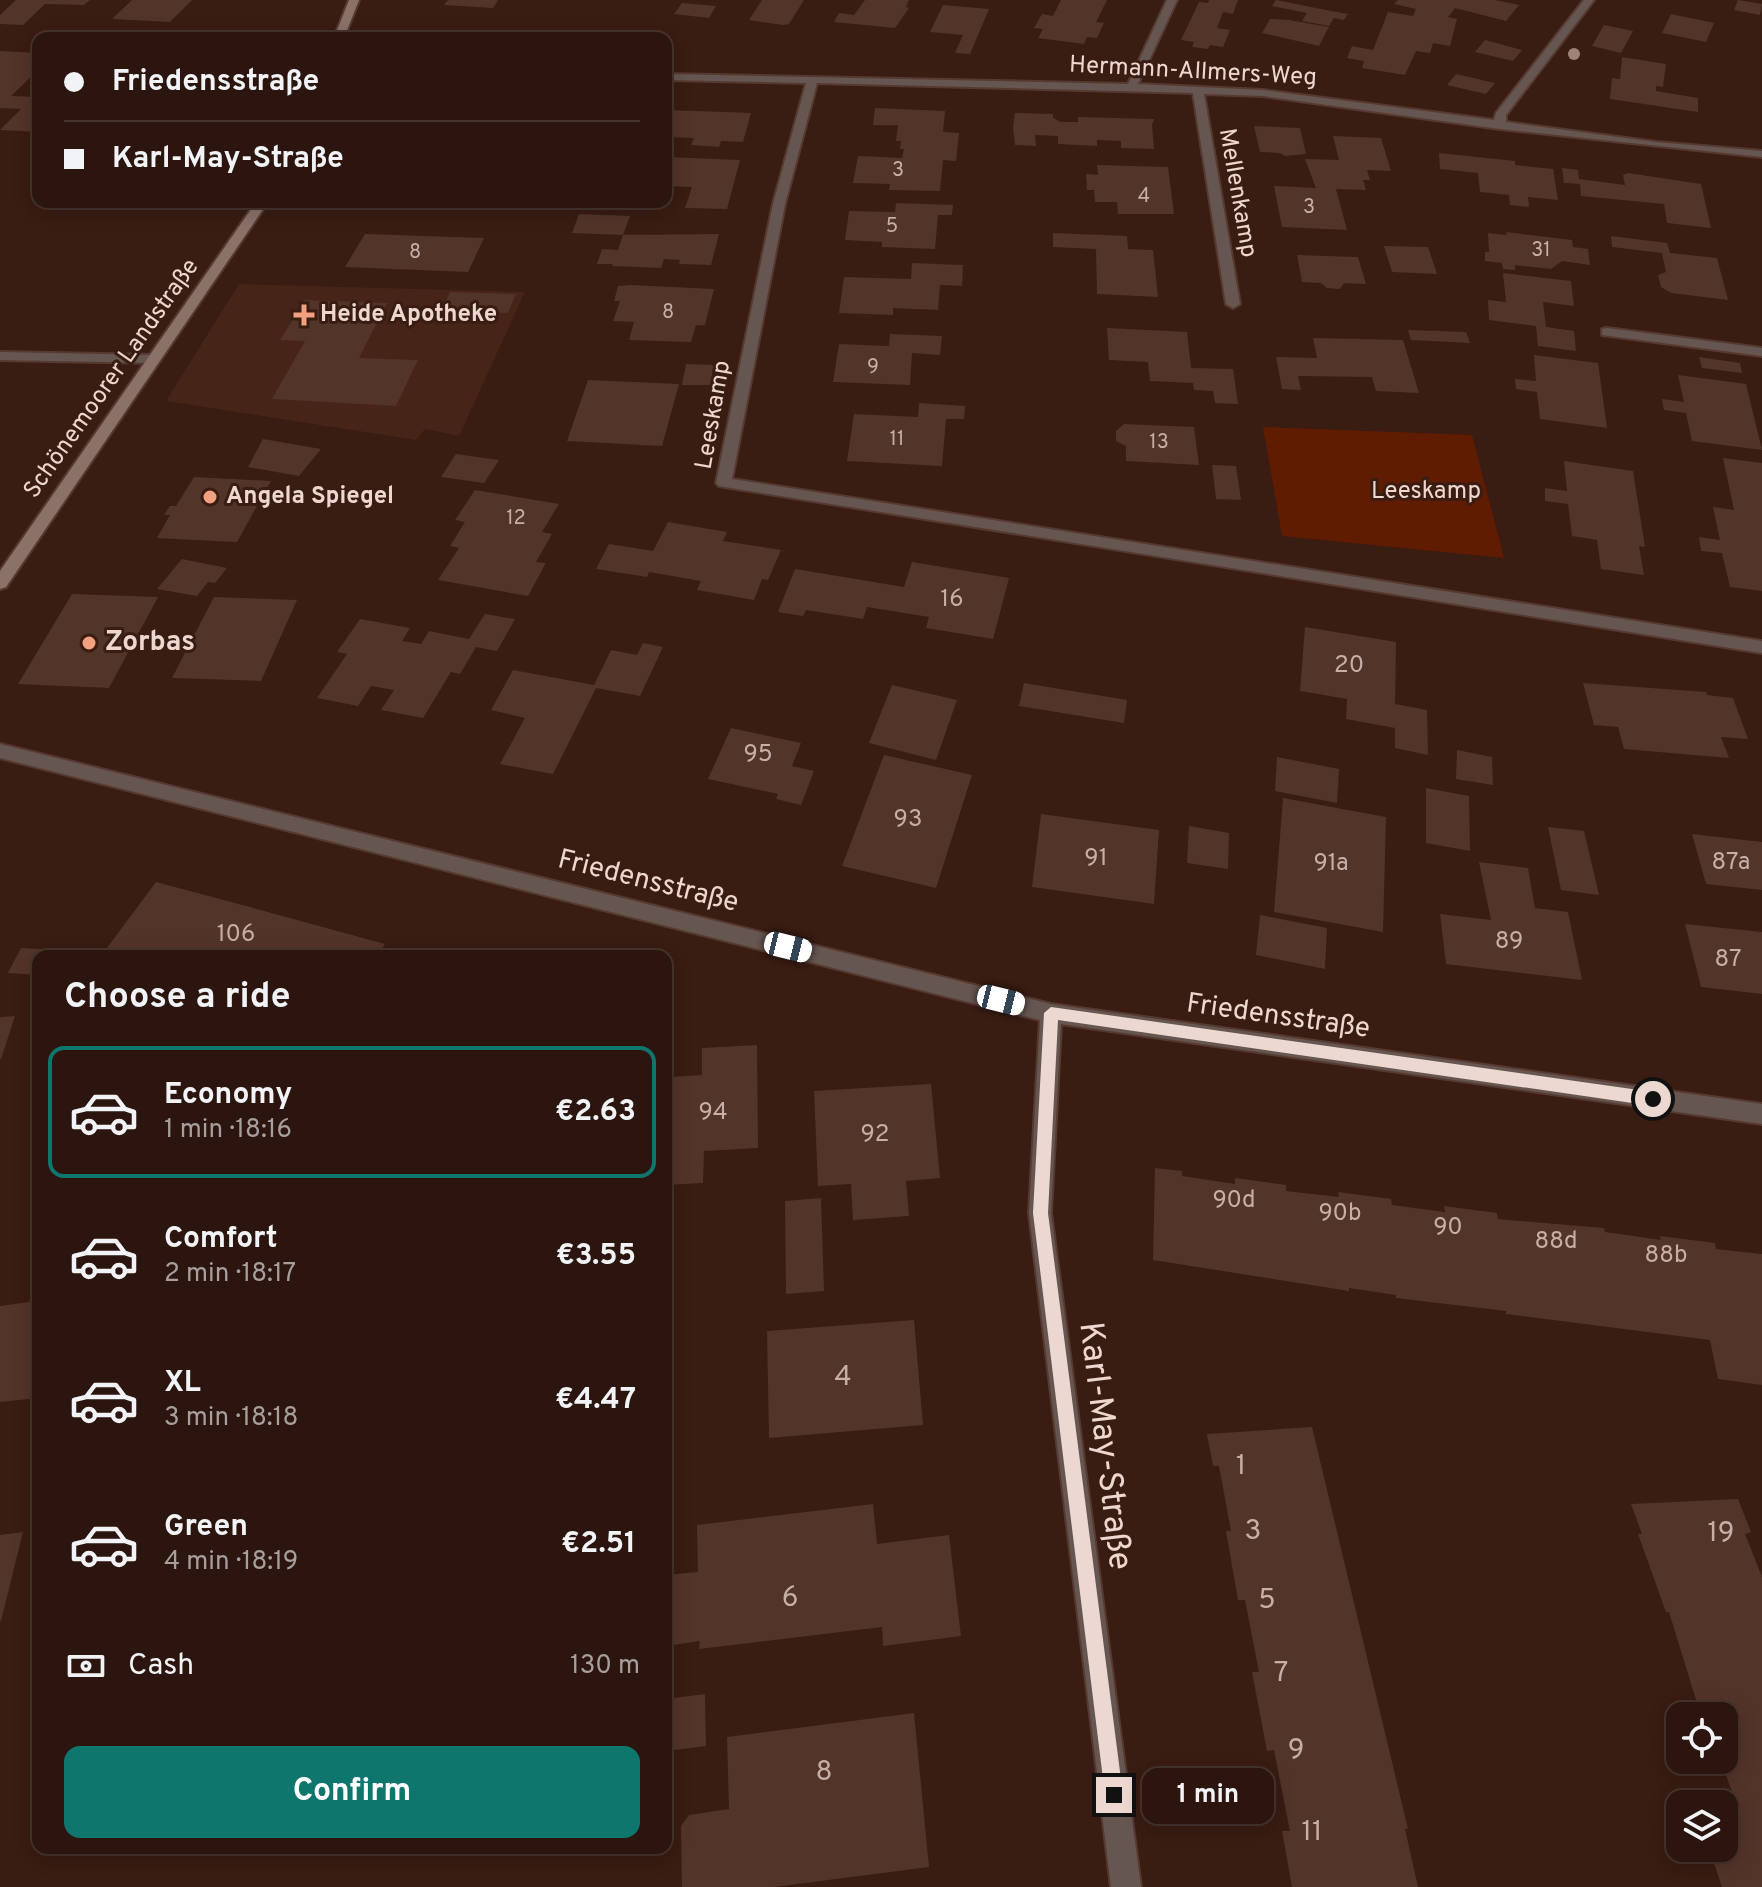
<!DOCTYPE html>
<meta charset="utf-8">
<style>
:root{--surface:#2b150e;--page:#331e17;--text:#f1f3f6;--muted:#a69f9e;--line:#47342e;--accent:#0f766e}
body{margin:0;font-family:Overpass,sans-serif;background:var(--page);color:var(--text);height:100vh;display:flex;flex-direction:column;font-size:30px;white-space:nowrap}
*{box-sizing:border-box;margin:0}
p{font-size:26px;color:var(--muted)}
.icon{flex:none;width:44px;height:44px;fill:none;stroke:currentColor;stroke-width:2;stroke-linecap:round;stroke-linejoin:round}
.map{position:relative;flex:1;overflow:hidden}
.sheet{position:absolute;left:32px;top:950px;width:640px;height:904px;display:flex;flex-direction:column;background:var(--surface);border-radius:16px;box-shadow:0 4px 20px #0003,0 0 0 2px var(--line)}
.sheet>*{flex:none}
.guide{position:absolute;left:32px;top:32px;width:640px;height:176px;border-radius:16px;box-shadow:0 4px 20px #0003,0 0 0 2px var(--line);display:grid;align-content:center;height:176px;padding:0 32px;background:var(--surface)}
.tools{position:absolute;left:1666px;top:1702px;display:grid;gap:16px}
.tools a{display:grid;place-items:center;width:72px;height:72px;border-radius:16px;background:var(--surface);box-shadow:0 4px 20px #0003,0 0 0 2px var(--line);font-size:40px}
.end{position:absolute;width:36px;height:36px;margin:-18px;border:10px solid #ecd8d1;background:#111;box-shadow:0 0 0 4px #111}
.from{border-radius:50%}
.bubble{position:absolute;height:56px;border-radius:16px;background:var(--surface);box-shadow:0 4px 20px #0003,0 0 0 2px var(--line);font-size:26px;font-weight:700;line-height:56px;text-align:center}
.car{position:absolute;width:24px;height:48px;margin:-24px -12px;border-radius:10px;box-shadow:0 0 6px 2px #0007;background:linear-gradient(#fff 24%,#345 0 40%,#fff 0 76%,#345 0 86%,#fff 0)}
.guide b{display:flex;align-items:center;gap:28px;height:76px;font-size:30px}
.guide b+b{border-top:2px solid var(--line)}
.guide i{width:20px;height:20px;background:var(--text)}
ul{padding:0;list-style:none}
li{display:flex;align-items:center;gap:24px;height:132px;margin:0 16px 12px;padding:0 16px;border:4px solid transparent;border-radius:16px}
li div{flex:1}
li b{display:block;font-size:30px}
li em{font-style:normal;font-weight:700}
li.current{border-color:var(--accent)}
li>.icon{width:72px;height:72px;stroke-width:1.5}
h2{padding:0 32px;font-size:36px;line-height:96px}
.pay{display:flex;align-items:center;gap:20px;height:88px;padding:0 32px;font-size:30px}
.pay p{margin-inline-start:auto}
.cta{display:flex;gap:16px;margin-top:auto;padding:16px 32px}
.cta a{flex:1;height:92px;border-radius:16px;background:var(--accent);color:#fff;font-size:32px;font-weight:700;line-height:92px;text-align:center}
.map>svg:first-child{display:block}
.built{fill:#462417}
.green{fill:#5f1c00}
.building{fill:#533429}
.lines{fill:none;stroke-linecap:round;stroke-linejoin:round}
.lane-casing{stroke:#563a31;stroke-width:4}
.street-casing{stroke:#563a31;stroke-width:4}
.secondary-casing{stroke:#563a31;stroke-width:4}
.lane{fill:#665651;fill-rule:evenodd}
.street{fill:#665651;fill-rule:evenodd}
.secondary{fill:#8a7269;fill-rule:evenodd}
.tree{fill:#9e837a}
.route{fill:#ecd8d1}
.poi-dot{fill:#f3a081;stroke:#391c12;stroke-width:3}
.labels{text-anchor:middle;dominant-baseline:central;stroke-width:6;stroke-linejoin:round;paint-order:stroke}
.far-number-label{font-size:20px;fill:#c6afa7}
.far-street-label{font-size:24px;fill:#ecd8d1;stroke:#391c12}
.far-poi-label{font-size:24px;font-weight:bold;fill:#ecd8d1;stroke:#391c12;text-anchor:start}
.far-park-label{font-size:24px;fill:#f0d8d0;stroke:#391c12}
.number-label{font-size:24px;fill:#c6afa7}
.poi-label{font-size:28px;font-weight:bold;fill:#ecd8d1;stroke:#391c12;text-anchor:start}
.street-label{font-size:28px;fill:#ecd8d1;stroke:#391c12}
.near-number-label{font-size:28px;fill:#c6afa7}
.near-street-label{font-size:34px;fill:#ecd8d1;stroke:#391c12}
</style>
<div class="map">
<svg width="1762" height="1887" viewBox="0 0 1762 1887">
<rect width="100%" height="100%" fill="#391c12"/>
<polygon class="built" points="239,284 525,292 459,436 425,429 416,440 166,401"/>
<polygon class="green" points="1263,427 1472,435 1504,558 1282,536"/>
<g class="building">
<polygon points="16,0 90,0 84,5 45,4 23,25 0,24 0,15"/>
<polygon points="132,0 192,0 170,22 112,19"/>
<polygon points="448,0 498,0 493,8 444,5"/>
<polygon points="762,0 804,0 789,24 783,25 749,20"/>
<polygon points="865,0 909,0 906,7 909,8 895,28 834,22 839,13 854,15"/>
<polygon points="1061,0 1107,0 1096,22 1104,23 1097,38 1087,37 1084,44 1038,38 1043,29 1034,28 1042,14 1053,16"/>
<polygon points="1209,0 1238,0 1233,14 1223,12 1217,28 1230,30 1223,47 1210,45 1208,49 1192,47 1194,42 1181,40 1199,2 1208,3"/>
<polygon points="1276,0 1331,11 1348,14 1344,20 1334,18 1329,26 1302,21 1307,13 1272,6"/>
<polygon points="1398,0 1495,0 1519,5 1506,21 1455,8 1448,17 1457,19 1450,46 1433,43 1430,53 1416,51 1405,75 1362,68 1364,61 1347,58 1352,46 1373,50 1388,12 1413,16 1416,9 1394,4"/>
<polygon points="1738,0 1762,4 1760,15 1734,10"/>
<polygon points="682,3 716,6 709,18 674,14"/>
<polygon points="943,5 989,9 970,54 955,53 963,35 930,32"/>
<polygon points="1671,14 1714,23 1706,42 1662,33"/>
<polygon points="1270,19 1289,20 1329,27 1319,46 1262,33"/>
<polygon points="1604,25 1633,31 1621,53 1592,46"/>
<polygon points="1485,40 1522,50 1513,61 1475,52"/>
<polygon points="0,51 38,53 38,70 11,96 38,97 38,132 0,130 21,109 0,108"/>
<polygon points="1622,57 1666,64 1663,87 1656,86 1656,91 1698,98 1698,112 1610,99 1612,78 1620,79"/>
<polygon points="1456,74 1495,83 1486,94 1447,85"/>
<polygon points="875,108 945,111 943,132 959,133 956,161 943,160 940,191 889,190 890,184 853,183 858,156 902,158 904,149 900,149 901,141 896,141 898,125 873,125"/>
<polygon points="666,110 726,112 751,113 743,142 721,141 719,147 691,145 694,138 666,137"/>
<polygon points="1015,113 1053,114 1053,118 1061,122 1078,122 1078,117 1154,119 1152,125 1154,149 1121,148 1121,141 1097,140 1097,146 1058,144 1058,136 1035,135 1036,146 1015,145 1013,128"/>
<polygon points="1254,126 1300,128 1306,154 1285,156 1280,153 1260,152"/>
<polygon points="1333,136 1381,138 1391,171 1367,170 1370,180 1363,180 1366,190 1336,189 1347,230 1282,227 1274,186 1316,188 1305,159 1339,160"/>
<polygon points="1439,153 1515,161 1515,165 1553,169 1558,200 1528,197 1529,207 1510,205 1509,195 1480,192 1478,173 1440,169"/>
<polygon points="666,157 740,160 727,209 685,208 692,187 666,186"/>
<polygon points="1097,165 1168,167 1174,214 1118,214 1117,202 1095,202 1094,190 1087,190 1086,174 1098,175"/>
<polygon points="1562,168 1578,170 1579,179 1625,185 1623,175 1628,173 1701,184 1711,228 1667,223 1664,204 1581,196 1580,184 1564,183"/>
<polygon points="896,203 953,205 952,215 938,215 935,249 882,247 882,242 845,240 849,211 895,212"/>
<polygon points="579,214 630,216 623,235 719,234 711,265 679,264 680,260 664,259 661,268 612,266 613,264 597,264 602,249 618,250 623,235 572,233"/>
<polygon points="1506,232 1572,240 1573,247 1588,249 1590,265 1562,261 1551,269 1515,265 1515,270 1503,269 1502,263 1485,261 1485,252 1489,252 1488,233 1507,235"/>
<polygon points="1053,233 1127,236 1128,249 1153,250 1158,297 1097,294 1096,249 1053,247"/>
<polygon points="365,234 424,236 484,238 468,272 345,267"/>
<polygon points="1611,236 1667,243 1670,253 1717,258 1728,300 1671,293 1661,287 1658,275 1666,272 1662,253 1612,247"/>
<polygon points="1384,246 1428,247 1437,274 1392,272"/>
<polygon points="1297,255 1358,257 1366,284 1344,283 1340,289 1327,288 1321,283 1302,282"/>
<polygon points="912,263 963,265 962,286 940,285 938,310 893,308 893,315 839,313 844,277 911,279"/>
<polygon points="1503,273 1571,281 1574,306 1543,302 1546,327 1574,331 1576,351 1538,346 1536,326 1489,320 1488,300 1506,302"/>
<polygon points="630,285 714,289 705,325 696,325 691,342 629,340 634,322 613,321 620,301 614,301 618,286"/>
<polygon points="450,292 516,294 508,313 441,311"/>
<polygon points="305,300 387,303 359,358 418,360 396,406 272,399 305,341 280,340"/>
<polygon points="1107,328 1187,332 1191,368 1233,369 1238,404 1215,403 1213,391 1194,390 1193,383 1150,381 1148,362 1109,360"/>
<polygon points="1408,330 1466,332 1470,343 1411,340"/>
<polygon points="890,334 942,336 940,355 912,353 910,385 833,382 839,344 889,346"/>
<polygon points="1313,338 1403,340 1419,393 1376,391 1372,377 1298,376 1301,390 1282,389 1276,357 1317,358"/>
<polygon points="1534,355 1598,363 1607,428 1540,419 1537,392 1516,389 1515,379 1536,381"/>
<polygon points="1699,357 1740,363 1742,373 1702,368"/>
<polygon points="686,364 714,365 710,385 682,385"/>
<polygon points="1678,375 1746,384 1762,450 1692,441 1686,413 1664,410 1662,399 1684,402"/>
<polygon points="588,380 679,384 662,446 567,441"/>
<polygon points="919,403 965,406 964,419 946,419 942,466 847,461 854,414 918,417"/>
<polygon points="1124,424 1194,427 1199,465 1126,461 1126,446 1116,441 1116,431"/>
<polygon points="263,439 321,449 299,476 248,467"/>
<polygon points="456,454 499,460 484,483 441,477"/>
<polygon points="1723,458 1762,463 1762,591 1730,587 1722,553 1701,551 1699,537 1720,540 1713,507 1734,510"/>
<polygon points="1564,461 1633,471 1645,547 1639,546 1644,575 1601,569 1597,540 1572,536 1568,504 1545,501 1545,488 1567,491"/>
<polygon points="1212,465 1236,466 1241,500 1216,499"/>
<polygon points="194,477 271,481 237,542 157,538 170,515 164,515 170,506 176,506"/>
<polygon points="475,490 559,504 542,532 552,534 536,562 546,563 528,596 438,580 459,548 450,546 465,522 455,520"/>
<polygon points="668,522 727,532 723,541 781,550 768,580 762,579 754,600 697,590 701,581 649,572 647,577 596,569 609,544 653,551"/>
<polygon points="182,559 227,568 215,583 208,582 197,596 157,589"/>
<polygon points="912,562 1009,578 993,639 926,628 929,617 867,607 863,619 806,610 803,616 778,612 795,569 904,587"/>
<polygon points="72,594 158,597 109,688 18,684"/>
<polygon points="214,597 297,600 261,681 172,678"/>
<polygon points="485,614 515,619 497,651 476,647 460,674 451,672 423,718 381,710 394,690 371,686 358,706 317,698 347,654 337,652 360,619 410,628 402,641 421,644 429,631 469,639"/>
<polygon points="1305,627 1396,642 1395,704 1427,710 1428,755 1395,748 1395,728 1346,719 1347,699 1300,691"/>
<polygon points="643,643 663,647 640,696 596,688 553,774 500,764 525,718 491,710 513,670 594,685 611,650 637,655"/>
<polygon points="1024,683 1127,700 1124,723 1019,706"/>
<polygon points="1583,683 1706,692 1707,695 1733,698 1748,739 1721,737 1729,758 1624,749 1618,727 1594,725"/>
<polygon points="892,685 957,700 936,760 869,743"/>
<polygon points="731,728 801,743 792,766 814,771 801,805 776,799 778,794 708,779"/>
<polygon points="1457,750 1492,757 1493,785 1456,779"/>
<polygon points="884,755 972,775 936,888 842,866"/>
<polygon points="1277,757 1339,769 1337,803 1275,791"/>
<polygon points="1426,788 1469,796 1470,851 1426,843"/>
<polygon points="1283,798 1386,817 1383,932 1274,912"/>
<polygon points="1041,814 1159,830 1154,904 1032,887"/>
<polygon points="1189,826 1229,833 1228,869 1187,863"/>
<polygon points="1548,827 1584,831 1599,895 1561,890"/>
<polygon points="1692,834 1762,842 1762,890 1706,884"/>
<polygon points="1479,862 1528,868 1535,908 1568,912 1582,980 1446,964 1440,914 1491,920"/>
<polygon points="156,882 235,903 385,944 377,956 101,956"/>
<polygon points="1260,915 1327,928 1325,969 1256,955"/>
<polygon points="1685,924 1762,932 1762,994 1701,987"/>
<polygon points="21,948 75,951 73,956 38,956 38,975 8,973"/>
<polygon points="15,1016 1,1059 0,1059 0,1017"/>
<polygon points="757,1045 758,1148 704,1151 703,1183 666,1185 669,1077 702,1075 702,1048"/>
<polygon points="931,1084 940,1178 906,1181 909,1216 853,1220 851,1184 818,1186 814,1091"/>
<polygon points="1155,1168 1182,1171 1182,1176 1235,1184 1235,1178 1286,1185 1286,1191 1339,1197 1338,1192 1391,1199 1392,1205 1445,1212 1444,1206 1497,1213 1498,1219 1604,1228 1605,1232 1661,1240 1660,1236 1715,1243 1716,1249 1762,1254 1762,1385 1718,1379 1710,1340 1506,1314 1506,1311 1396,1298 1396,1295 1349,1288 1349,1291 1153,1260"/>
<polygon points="821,1198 824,1291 786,1294 785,1201"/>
<polygon points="32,1291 38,1291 38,1398 0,1402 0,1306 29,1302"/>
<polygon points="914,1320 923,1425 769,1438 767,1331"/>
<polygon points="1312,1427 1408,1829 1405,1829 1418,1887 1292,1887 1282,1831 1290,1831 1274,1750 1267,1751 1252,1672 1259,1672 1245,1600 1238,1600 1226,1531 1231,1531 1219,1466 1213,1466 1207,1434"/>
<polygon points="1738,1499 1751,1532 1745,1534 1762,1577 1762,1887 1722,1887 1709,1848 1724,1848 1724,1804 1700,1804 1700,1802 1735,1800 1722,1764 1719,1766 1717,1760 1724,1760 1724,1716 1701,1716 1669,1612 1666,1612 1638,1534 1642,1534 1631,1504"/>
<polygon points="873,1504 877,1544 949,1535 961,1636 883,1646 882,1627 699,1649 700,1641 666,1646 666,1575 698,1572 697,1525"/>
<polygon points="23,1532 1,1621 0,1621 0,1535"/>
<polygon points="705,1694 706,1746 666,1751 666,1699"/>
<polygon points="914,1713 929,1867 774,1887 682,1887 681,1826 689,1815 729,1809 727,1737"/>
</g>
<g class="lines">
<g class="lane-casing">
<polygon id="lane" points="1607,328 1762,348 1762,356 1602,335 1602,329"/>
</g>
<g class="street-casing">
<g id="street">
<polygon points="1167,0 1177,0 1138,84 1263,90 1494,120 1496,113 1584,0 1594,0 1506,115 1506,122 1656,142 1762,151 1762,157 1500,129 1263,96 1204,94 1240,304 1233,308 1226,304 1193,93 817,83 785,204 732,479 1762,641 1762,653 719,486 716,483 773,204 806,83 666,80 666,74 1128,84"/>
<polygon points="0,352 154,355 161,359 154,363 0,360"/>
<polygon points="0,744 1051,1004 1762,1104 1762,1124 1061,1024 1051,1213 1141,1887 1111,1887 1029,1213 1040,1020 0,758"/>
</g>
</g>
<g class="secondary-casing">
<g id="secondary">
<polygon points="349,0 359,0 344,38 334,38"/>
<polygon points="256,202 268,202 6,587 0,589 0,571"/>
</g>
</g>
<use href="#lane" class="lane"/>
<use href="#street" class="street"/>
<use href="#secondary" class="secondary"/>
</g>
<circle class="tree" cx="1574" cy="54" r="6"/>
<polygon class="route" points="1051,1007 1653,1092 1660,1099 1653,1106 1058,1020 1048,1213 1123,1795 1121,1802 1114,1804 1107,1802 1105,1795 1033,1213 1044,1013"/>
<g class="poi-dot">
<path d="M300 303h8v8h8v8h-8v8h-8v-8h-8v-8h8z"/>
<circle cx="210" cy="497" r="8"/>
<circle cx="89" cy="643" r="8"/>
</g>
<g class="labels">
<g class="far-number-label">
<text x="898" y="171">3</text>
<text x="1144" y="197">4</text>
<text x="1309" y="208">3</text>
<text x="892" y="227">5</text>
<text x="1541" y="251">31</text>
<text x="415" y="253">8</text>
<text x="668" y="313">8</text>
<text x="873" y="368">9</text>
<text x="897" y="440">11</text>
<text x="1159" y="443">13</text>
<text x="516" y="519">12</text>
</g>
<g class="far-street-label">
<text transform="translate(1193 72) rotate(3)">Hermann-Allmers-Weg</text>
<text transform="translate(1237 193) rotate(80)">Mellenkamp</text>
<text transform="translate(112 379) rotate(-55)">Schönemoorer Landstraße</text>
<text transform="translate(714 415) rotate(-80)">Leeskamp</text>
</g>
<g class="far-poi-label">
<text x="320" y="315">Heide Apotheke</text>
<text x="226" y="497">Angela Spiegel</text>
</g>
<g class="far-park-label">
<text x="1426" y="492">Leeskamp</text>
</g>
<g class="number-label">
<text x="952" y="600">16</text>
<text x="1349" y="666">20</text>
<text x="758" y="755">95</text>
<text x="908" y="820">93</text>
<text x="1096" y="859">91</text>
<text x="1731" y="863">87a</text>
<text x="1331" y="864">91a</text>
<text x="236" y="935">106</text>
<text x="1509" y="942">89</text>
<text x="1728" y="960">87</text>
<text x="713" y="1113">94</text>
<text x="875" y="1135">92</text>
<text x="1234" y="1201">90d</text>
<text x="1340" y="1214">90b</text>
<text x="1448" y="1228">90</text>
<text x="1556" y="1242">88d</text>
<text x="1666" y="1256">88b</text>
</g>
<g class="poi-label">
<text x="105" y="643">Zorbas</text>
</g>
<g class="street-label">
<text transform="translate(648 882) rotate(14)">Friedensstraße</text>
<text transform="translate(1278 1017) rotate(8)">Friedensstraße</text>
</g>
<g class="near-number-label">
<text x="843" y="1378">4</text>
<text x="1241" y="1467">1</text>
<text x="1253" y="1532">3</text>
<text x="1721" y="1534">19</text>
<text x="790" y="1599">6</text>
<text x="1267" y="1601">5</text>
<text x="1281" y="1674">7</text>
<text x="1296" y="1751">9</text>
<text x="824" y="1773">8</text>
<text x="1312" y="1833">11</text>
</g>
<g class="near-street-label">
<text transform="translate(1104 1446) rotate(83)">Karl-May-Straße</text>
</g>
</g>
</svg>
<div class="tools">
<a><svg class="icon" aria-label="locate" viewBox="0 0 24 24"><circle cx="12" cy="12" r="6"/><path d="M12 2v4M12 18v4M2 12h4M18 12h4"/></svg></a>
<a><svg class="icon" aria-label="layers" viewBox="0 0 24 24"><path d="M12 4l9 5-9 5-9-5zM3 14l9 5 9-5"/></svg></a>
</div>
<i class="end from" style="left:1653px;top:1099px"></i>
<i class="end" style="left:1114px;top:1795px"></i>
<div class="bubble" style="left:1142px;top:1768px;width:132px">1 min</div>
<i class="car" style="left:788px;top:947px;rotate:104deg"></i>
<i class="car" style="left:1001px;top:1000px;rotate:104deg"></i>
<div class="guide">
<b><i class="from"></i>Friedensstraße</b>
<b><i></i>Karl-May-Straße</b>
</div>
<section class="sheet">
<h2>Choose a ride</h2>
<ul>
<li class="current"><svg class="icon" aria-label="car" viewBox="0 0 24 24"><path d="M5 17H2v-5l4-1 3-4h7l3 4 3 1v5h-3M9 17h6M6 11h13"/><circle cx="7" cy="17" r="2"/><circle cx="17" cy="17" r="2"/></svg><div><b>Economy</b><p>1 min · 18:16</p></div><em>€2.63</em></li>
<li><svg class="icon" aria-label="car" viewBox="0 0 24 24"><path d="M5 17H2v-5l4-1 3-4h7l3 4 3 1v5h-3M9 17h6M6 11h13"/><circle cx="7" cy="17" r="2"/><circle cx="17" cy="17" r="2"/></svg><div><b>Comfort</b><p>2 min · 18:17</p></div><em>€3.55</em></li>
<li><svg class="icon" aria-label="car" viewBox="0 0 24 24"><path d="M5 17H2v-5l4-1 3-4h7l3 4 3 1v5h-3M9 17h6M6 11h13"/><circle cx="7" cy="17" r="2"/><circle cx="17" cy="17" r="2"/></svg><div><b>XL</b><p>3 min · 18:18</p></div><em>€4.47</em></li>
<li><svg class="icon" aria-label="car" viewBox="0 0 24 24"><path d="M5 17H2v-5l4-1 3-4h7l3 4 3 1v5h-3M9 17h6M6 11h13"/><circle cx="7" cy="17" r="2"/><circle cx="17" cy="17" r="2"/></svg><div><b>Green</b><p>4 min · 18:19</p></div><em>€2.51</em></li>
</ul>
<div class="pay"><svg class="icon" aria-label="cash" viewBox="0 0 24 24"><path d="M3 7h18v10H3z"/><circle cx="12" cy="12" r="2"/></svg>Cash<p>130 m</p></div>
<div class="cta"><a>Confirm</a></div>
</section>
</div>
